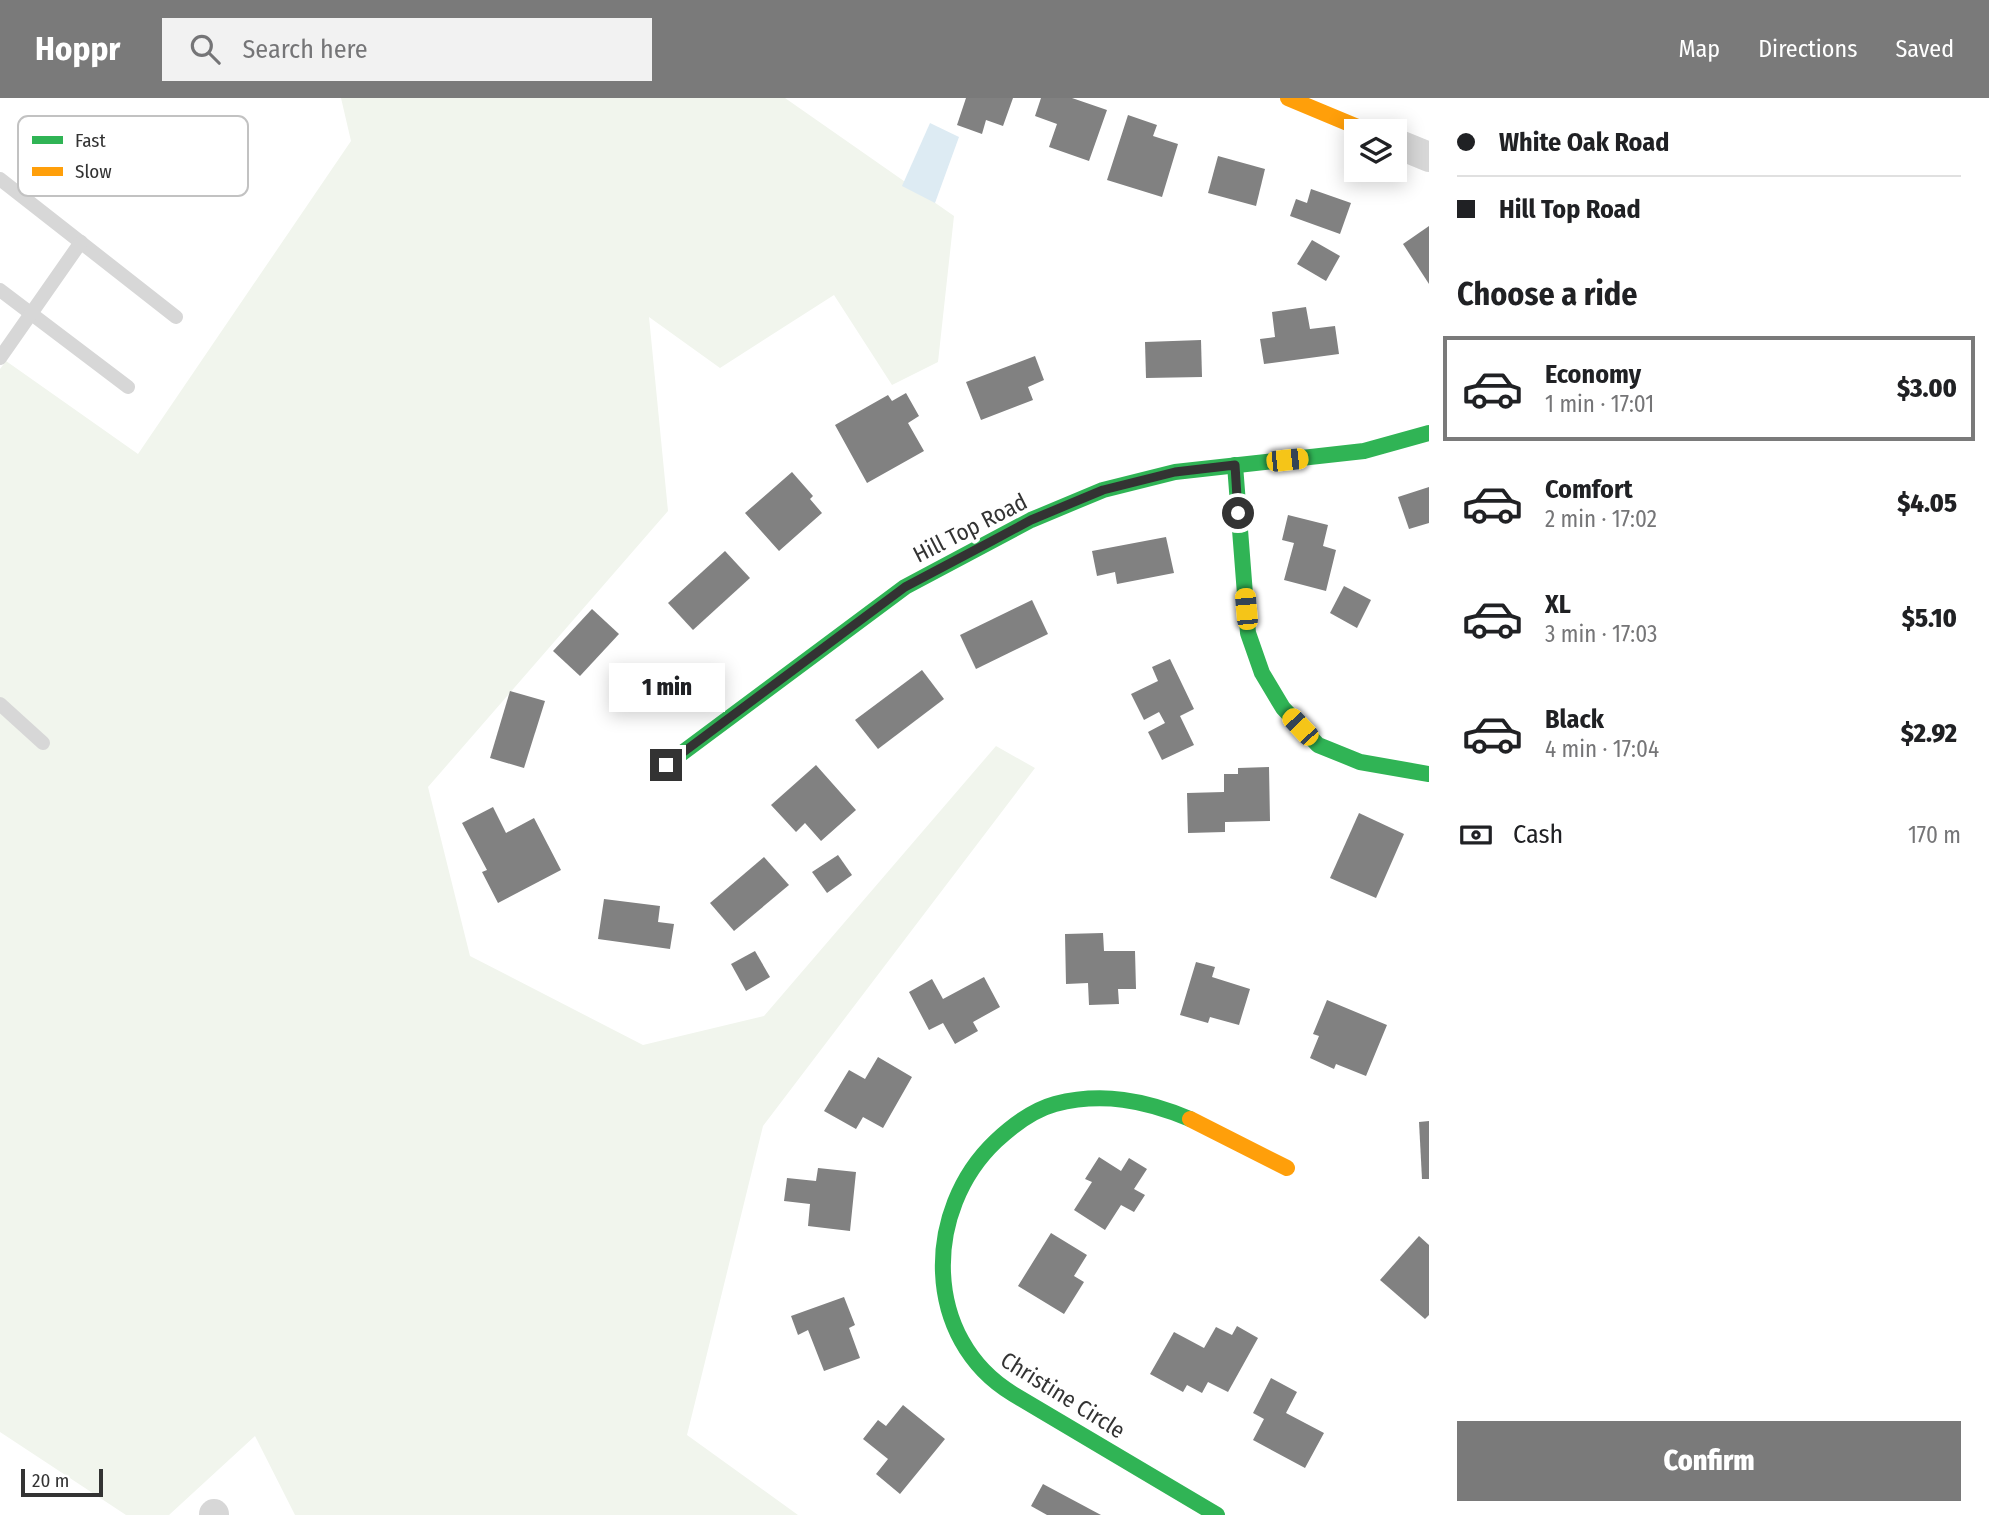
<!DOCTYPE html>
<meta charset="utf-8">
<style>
:root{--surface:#fff;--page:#f2f2f2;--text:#202124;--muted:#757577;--line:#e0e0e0;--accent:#7a7a7a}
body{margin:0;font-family:"Fira Sans Condensed",sans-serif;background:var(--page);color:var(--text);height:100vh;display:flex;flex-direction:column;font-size:26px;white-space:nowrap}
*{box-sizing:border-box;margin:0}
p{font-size:23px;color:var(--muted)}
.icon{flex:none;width:38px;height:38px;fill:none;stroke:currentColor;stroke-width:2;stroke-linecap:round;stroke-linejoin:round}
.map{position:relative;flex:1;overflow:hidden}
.details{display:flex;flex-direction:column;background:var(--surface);width:560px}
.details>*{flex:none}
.banner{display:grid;align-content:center;height:154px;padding:0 28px;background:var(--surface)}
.tools{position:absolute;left:1344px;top:21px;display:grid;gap:14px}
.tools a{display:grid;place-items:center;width:63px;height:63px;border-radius:0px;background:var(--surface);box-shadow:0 4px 18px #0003;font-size:35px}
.scale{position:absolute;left:21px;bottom:18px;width:82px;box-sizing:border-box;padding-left:7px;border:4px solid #333;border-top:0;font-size:19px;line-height:24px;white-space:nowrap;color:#333;-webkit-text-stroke:5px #fff;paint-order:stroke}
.end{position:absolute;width:32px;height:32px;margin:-16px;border:9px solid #333;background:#fff;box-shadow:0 0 0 4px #fff}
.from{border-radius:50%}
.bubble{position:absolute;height:49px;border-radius:0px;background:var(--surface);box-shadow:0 4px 18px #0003;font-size:23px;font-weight:800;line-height:49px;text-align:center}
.car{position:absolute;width:21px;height:42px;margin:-21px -10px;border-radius:9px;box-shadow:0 0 5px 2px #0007;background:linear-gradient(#f5c518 24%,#345 0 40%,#f5c518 0 76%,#345 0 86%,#f5c518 0)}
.banner b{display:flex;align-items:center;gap:24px;height:66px;font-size:26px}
.banner b+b{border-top:2px solid var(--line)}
.banner i{width:18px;height:18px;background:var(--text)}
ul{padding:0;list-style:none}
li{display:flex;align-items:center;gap:21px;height:105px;margin:0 14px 10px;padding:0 14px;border:4px solid transparent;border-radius:0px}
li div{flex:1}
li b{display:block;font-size:26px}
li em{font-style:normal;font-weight:800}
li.on{border-color:var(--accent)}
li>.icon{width:63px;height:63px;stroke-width:1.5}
h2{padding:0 28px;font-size:32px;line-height:84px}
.pay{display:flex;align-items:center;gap:18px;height:77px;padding:0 28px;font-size:26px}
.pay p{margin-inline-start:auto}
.primary-button{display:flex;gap:14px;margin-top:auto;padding:14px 28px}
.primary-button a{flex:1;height:80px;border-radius:0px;background:var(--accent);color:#fff;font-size:28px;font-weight:800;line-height:80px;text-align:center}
header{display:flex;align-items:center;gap:42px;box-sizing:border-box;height:98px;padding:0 35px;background:var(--accent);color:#fff}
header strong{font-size:33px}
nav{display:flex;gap:38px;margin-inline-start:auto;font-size:24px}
.search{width:490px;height:63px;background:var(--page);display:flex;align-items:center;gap:18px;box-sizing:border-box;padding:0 24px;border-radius:0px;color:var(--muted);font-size:26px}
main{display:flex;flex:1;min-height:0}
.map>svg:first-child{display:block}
.green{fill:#f1f5ed}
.water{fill:#ddebf3}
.building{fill:#818181}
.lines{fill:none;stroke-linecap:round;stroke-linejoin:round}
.lane{stroke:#d7d7d7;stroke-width:14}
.street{stroke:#d7d7d7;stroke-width:30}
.fast{stroke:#30b455;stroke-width:16}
.slow{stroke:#ff9f0a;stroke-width:16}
.route{stroke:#333;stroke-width:9}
.labels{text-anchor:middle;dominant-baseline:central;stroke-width:7;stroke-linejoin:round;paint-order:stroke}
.street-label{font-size:23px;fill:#333;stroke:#fff}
.key{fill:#fff;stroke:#c2c2c2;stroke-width:2}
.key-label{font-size:19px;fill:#333}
</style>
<header>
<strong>Hoppr</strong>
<div class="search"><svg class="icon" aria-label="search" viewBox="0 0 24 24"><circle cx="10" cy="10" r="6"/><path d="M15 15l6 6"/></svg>Search here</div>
<nav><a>Map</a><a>Directions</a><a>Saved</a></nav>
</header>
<main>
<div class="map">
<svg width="1429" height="1417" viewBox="0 0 1429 1417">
<rect width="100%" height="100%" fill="#fff"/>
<polygon class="green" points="341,0 785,0 954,118 938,264 892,287 834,197 720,270 649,219 668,413 428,689 470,858 643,947 764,918 996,648 1035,670 763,1028 687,1337 798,1417 295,1417 255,1338 169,1417 126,1417 0,1334 0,271 6,263 138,356 351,43"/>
<polygon class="water" points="930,25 959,39 935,105 902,88"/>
<g class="building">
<polygon points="966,0 1013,0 1003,28 986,22 982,36 957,27"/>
<polygon points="1041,0 1072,0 1107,12 1089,63 1049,49 1057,26 1035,18"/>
<polygon points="1128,17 1157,27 1153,38 1178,46 1162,99 1107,82"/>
<polygon points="1218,58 1265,71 1256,108 1208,95"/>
<polygon points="1311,91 1351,105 1340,136 1290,118 1296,101 1307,105"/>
<polygon points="1429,128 1429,186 1403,146"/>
<polygon points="1312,142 1340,158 1326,183 1297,166"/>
<polygon points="1306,209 1310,231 1335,228 1339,256 1264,266 1260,241 1275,239 1272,214"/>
<polygon points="1201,242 1202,279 1146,280 1145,244"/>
<polygon points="1035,258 1044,282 1028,289 1033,302 981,322 966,284"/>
<polygon points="906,295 919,318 908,325 924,353 867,385 835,327 888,297 892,303"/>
<polygon points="792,374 813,398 810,401 822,415 779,453 745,415"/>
<polygon points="1429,389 1429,425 1409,431 1398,399"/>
<polygon points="1288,417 1328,427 1323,448 1336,452 1326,493 1284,482 1294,445 1282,442"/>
<polygon points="1166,439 1174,475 1117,486 1115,474 1097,478 1092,453"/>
<polygon points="725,453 750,480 693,532 668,505"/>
<polygon points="1344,488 1371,502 1357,530 1330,515"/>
<polygon points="1032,502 1048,536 976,571 960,537"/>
<polygon points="592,511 619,536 580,578 553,553"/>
<polygon points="1170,561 1194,611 1180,618 1194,647 1162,662 1148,634 1165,625 1159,614 1144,622 1131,596 1158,583 1152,569"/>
<polygon points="922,572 944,601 878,651 855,622"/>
<polygon points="510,593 545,603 524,670 490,660"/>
<polygon points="816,667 856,712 821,743 805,725 796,734 771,707"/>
<polygon points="1269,669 1270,723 1225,724 1225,734 1188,735 1187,695 1224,694 1224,676 1238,676 1238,670"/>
<polygon points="493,709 506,735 534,720 561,772 498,805 482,774 487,772 462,725"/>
<polygon points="1359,715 1404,736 1376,800 1330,780"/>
<polygon points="838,757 852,777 827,795 812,774"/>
<polygon points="764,759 789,787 734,833 710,805"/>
<polygon points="604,801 660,808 658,824 674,826 670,851 598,841"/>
<polygon points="1103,835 1104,853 1135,853 1136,891 1118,891 1119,906 1089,907 1088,885 1066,886 1065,836"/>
<polygon points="755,853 770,879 746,893 731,866"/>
<polygon points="1196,864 1215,869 1212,879 1250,891 1239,927 1210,919 1208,925 1180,917"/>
<polygon points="984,879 1000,909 973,924 978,933 955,946 943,925 929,932 909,894 932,881 943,901"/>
<polygon points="1327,902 1387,927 1366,978 1336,966 1334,971 1310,960 1319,938 1313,936"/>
<polygon points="878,959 912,979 883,1030 863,1019 856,1031 824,1013 849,972 865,981"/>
<polygon points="1429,1023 1429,1081 1422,1081 1419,1024"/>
<polygon points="1099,1059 1121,1073 1129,1060 1147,1071 1134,1091 1145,1097 1134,1114 1121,1107 1105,1132 1074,1112 1092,1084 1085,1081"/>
<polygon points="818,1070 856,1074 850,1133 808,1128 810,1106 784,1103 787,1080 816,1083"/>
<polygon points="1051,1135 1087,1157 1074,1178 1084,1184 1064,1216 1018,1188"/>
<polygon points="1419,1138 1429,1147 1429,1217 1425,1221 1380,1182"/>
<polygon points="844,1199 855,1227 849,1230 860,1260 824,1273 808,1232 798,1237 791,1218"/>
<polygon points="1237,1228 1258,1240 1228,1294 1208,1284 1202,1295 1187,1287 1183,1294 1150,1276 1174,1234 1204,1250 1216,1229 1232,1237"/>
<polygon points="1271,1280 1297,1294 1286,1315 1324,1335 1305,1370 1253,1342 1264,1321 1253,1315"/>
<polygon points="903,1307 945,1341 900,1396 876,1376 888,1361 863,1341 878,1322 886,1328"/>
<polygon points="1043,1386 1101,1417 1047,1417 1031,1408"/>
</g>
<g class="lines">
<g class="lane">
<polyline points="0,81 176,219"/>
<polyline points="0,192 128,289"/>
<polyline points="0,260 81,144"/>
<polyline points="0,606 43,645"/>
</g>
<g class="street">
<polyline points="1395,45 1429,59"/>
<polyline points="214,1417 214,1416"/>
</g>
<g class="fast">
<polyline points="1235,367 1248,535 1262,575 1283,610 1318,647 1360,664 1429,676"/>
<polyline points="666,667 905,489 1031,422 1103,392 1175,374 1364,353 1429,335"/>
<path d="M 1190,1021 C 1145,1002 1102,994 1055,1006 C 1033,1012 1012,1028 996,1043 C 923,1112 922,1241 1013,1296 L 1217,1417"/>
</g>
<g class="slow">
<polyline points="1288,0 1367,33"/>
<polyline points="1190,1021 1287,1070"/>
</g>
</g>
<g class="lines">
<polyline class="route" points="666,667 905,489 992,443 1031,422 1103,392 1175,374 1235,367 1238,415"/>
</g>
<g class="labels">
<g class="street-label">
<text transform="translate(970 430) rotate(-27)">Hill Top Road</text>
<text transform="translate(1063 1297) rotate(32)">Christine Circle</text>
</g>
</g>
<rect x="18" y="18" width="230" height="80" rx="10" class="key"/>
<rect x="32" y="38" width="31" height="8" fill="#30b455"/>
<rect x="32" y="69" width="31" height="9" fill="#ff9f0a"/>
<g class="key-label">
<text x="75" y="49">Fast</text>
<text x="75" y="80">Slow</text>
</g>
</svg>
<div class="tools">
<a><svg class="icon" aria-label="layers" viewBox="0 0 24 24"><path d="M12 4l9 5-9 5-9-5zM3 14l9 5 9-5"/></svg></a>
</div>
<div class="scale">20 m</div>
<i class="end from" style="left:1238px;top:415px"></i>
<i class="end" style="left:666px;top:667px"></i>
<div class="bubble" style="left:609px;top:565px;width:116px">1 min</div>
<i class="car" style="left:1287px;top:362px;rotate:84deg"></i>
<i class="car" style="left:1246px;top:511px;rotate:355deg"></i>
<i class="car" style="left:1300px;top:629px;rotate:317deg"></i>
</div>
<section class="details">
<div class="banner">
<b><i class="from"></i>White Oak Road</b>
<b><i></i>Hill Top Road</b>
</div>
<h2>Choose a ride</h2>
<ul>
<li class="on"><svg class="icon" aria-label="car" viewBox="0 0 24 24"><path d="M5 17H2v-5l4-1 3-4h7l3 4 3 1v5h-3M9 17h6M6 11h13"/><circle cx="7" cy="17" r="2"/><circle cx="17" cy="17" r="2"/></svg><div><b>Economy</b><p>1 min · 17:01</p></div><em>$3.00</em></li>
<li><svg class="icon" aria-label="car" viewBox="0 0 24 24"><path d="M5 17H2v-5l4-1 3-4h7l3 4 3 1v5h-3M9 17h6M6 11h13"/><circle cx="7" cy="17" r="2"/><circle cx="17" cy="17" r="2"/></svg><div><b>Comfort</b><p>2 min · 17:02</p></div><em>$4.05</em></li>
<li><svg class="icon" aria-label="car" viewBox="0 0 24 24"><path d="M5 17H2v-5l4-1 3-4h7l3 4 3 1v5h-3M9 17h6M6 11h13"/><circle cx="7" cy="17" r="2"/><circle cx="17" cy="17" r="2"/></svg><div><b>XL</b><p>3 min · 17:03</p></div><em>$5.10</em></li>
<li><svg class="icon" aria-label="car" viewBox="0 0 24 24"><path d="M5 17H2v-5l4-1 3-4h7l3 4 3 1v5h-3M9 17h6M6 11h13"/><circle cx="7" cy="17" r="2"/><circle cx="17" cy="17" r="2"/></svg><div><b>Black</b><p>4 min · 17:04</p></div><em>$2.92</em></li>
</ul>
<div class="pay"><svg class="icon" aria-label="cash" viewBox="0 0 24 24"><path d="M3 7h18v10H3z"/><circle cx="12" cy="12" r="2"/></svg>Cash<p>170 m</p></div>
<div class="primary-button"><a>Confirm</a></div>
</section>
</main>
